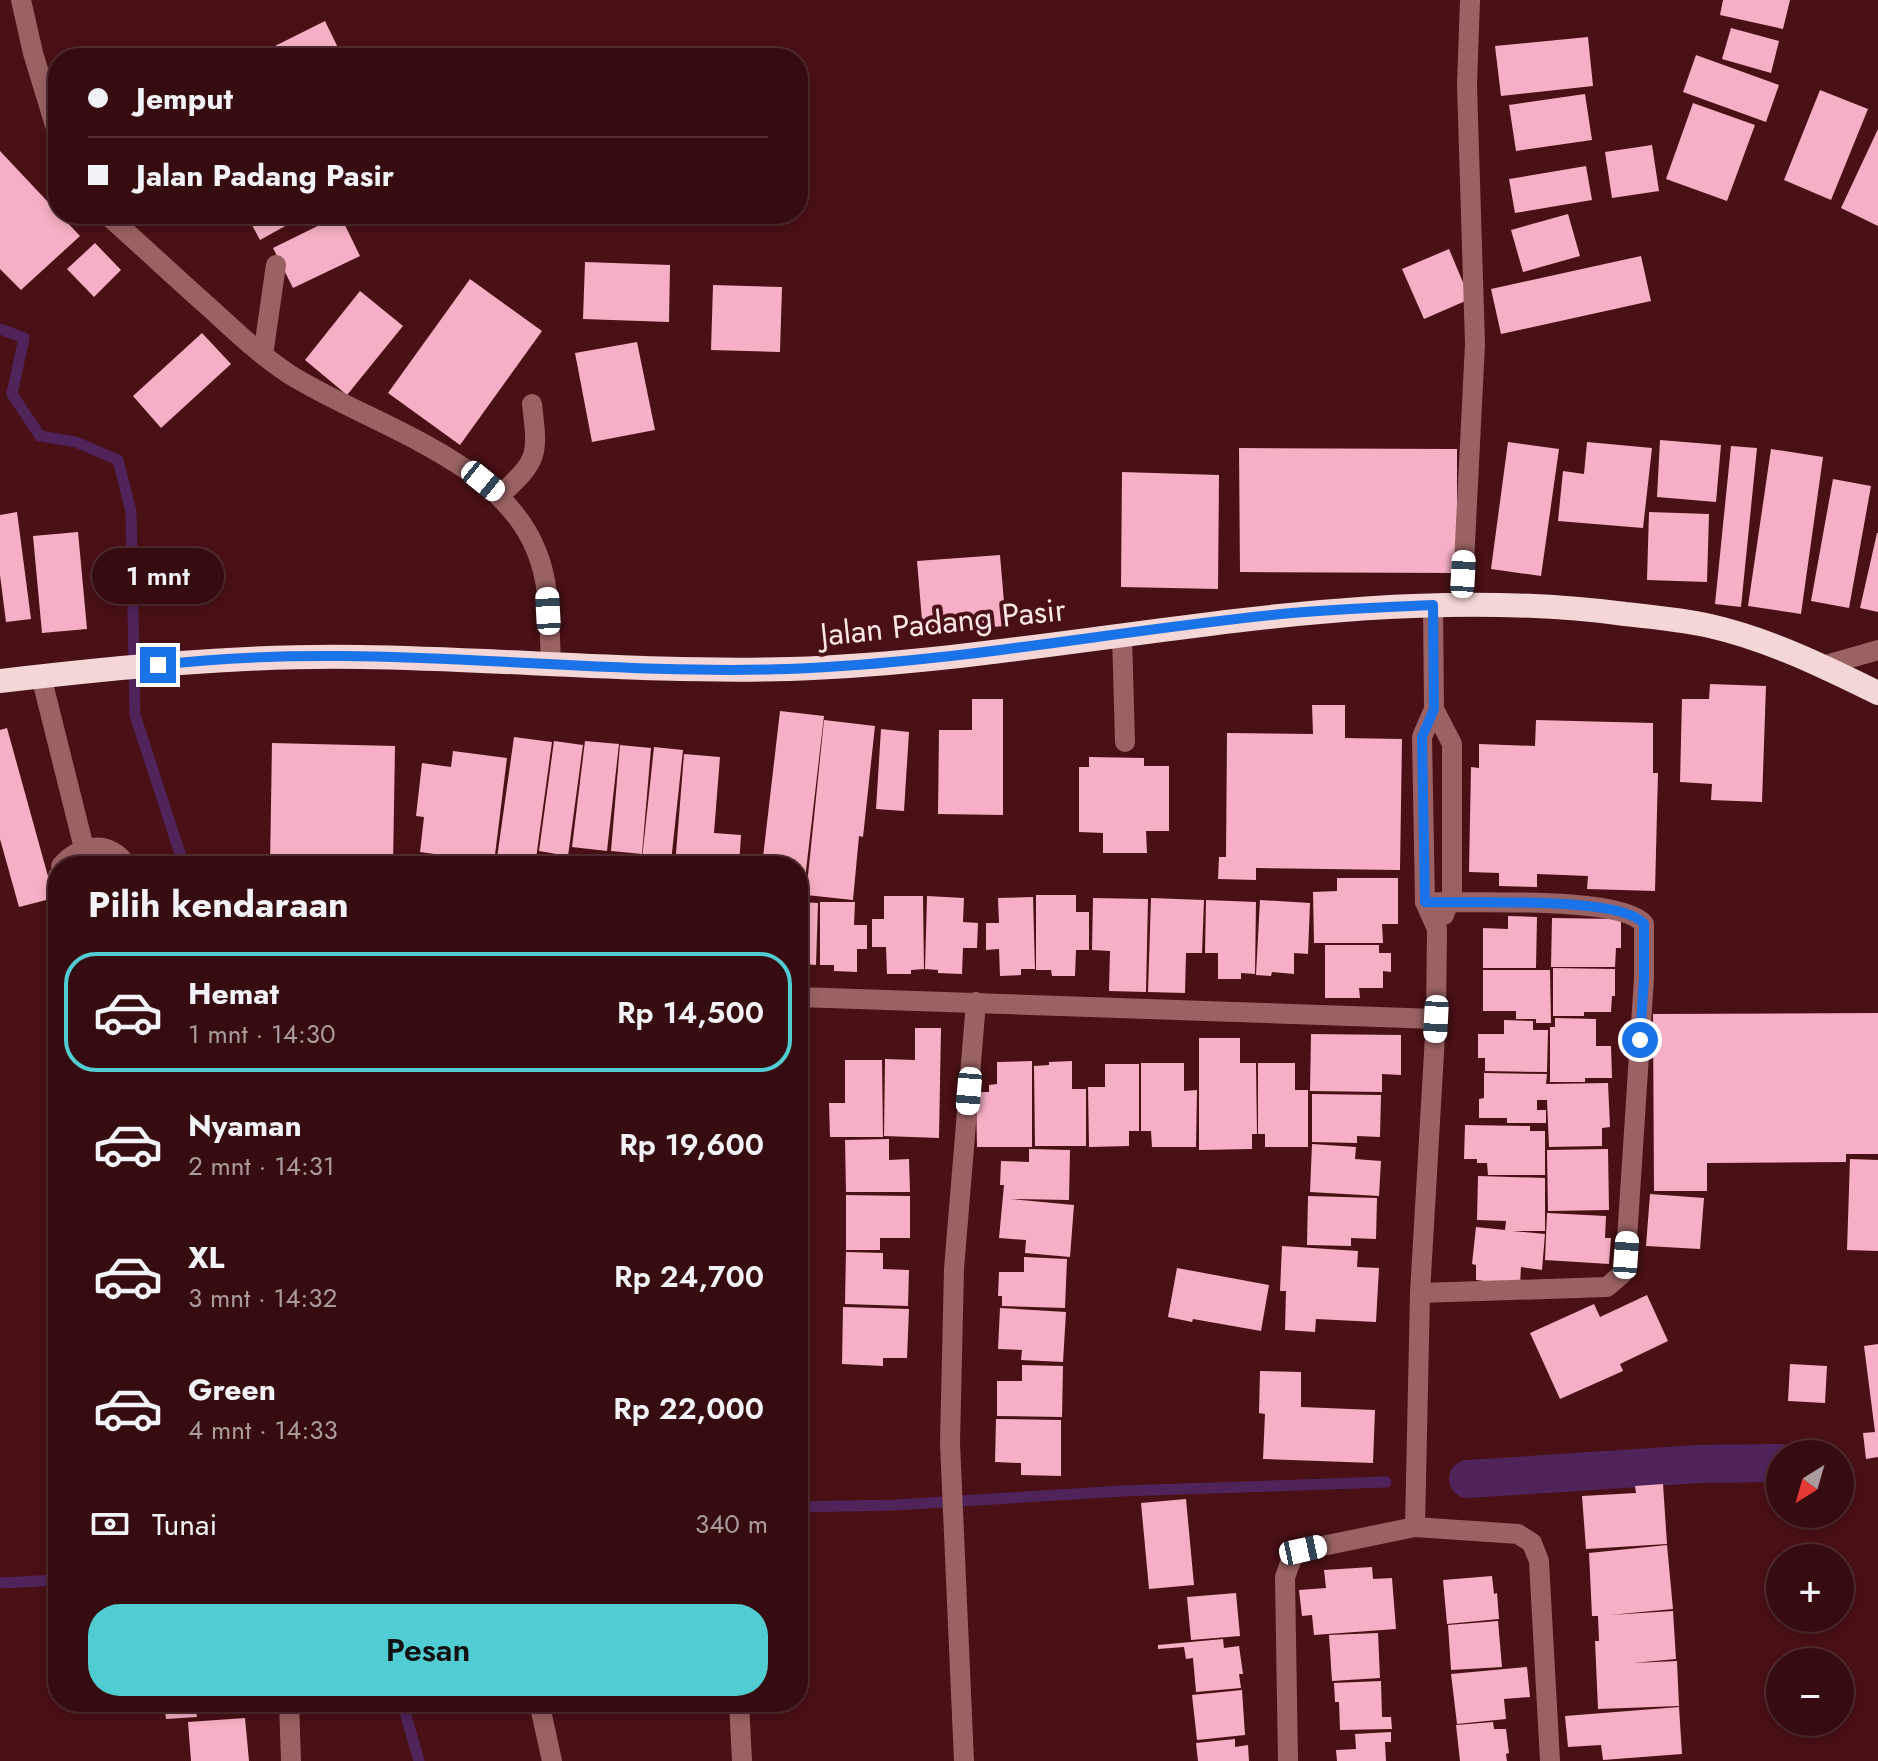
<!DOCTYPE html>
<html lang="id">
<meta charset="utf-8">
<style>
:root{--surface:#370c10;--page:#3e1519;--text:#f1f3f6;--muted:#aa9b9f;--line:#512c30;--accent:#51ccd2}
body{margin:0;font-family:Jost,sans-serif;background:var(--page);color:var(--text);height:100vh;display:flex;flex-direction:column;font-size:30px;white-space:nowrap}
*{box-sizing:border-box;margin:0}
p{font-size:26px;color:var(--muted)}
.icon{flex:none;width:44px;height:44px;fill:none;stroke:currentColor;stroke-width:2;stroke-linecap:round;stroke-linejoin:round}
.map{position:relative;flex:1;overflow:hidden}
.details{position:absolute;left:48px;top:856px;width:760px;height:856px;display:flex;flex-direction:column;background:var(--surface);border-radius:32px;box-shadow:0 4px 12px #0003,0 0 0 2px var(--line)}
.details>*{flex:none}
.top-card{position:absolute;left:48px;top:48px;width:760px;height:176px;border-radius:32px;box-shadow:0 4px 12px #0003,0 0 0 2px var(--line);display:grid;align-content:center;height:176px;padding:0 40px;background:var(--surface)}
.needle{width:52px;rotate:217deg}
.fabs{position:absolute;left:1766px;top:1440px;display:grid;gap:16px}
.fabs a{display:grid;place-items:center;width:88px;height:88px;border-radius:50%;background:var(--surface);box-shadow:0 4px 12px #0003,0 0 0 2px var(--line);font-size:40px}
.end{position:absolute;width:36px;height:36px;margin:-18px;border:10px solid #1a73e8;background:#fff;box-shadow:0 0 0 4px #fff}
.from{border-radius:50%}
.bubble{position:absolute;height:56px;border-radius:28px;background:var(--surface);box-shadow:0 4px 12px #0003,0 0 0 2px var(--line);font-size:26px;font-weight:600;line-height:56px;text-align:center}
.car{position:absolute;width:24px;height:48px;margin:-24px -12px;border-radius:10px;box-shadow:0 0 6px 2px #0007;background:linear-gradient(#fff 24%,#345 0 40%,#fff 0 76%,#345 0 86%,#fff 0)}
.top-card b{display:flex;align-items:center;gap:28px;height:76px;font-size:30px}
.top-card b+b{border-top:2px solid var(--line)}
.top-card i{width:20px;height:20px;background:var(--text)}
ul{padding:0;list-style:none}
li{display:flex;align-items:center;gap:24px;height:120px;margin:0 16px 12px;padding:0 24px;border:4px solid transparent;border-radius:32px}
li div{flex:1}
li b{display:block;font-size:30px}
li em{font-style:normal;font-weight:600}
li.on{border-color:var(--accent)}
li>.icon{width:72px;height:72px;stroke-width:1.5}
h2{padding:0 40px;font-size:36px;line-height:96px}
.pay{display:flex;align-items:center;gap:20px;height:88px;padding:0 40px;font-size:30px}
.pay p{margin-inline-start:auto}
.primary-button{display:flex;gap:16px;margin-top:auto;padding:16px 40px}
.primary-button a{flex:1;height:92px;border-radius:32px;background:var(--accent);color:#111;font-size:32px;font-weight:600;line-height:92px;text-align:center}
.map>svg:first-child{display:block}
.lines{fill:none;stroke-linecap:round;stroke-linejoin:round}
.stream{stroke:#50245a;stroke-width:11}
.canal{stroke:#50245a;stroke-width:38}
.building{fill:#f6afc4}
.minor{stroke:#9a6262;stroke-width:20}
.highway{stroke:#f3d6d5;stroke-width:24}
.route{stroke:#1a73e8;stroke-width:10}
.labels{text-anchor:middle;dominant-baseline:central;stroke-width:8;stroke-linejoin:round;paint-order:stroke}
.street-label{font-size:32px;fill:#fee7e6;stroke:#491015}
</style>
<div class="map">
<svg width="1878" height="1761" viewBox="0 0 1878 1761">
<rect width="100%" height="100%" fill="#491015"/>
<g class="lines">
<g class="stream">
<polyline points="0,329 24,338 12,394 40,436 76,442 118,460 131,511 135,715 184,866"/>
<polyline points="798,1507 895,1505 1123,1491 1386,1482"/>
<polyline points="0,1583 58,1580"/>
<polyline points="402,1702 419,1761"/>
</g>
<polyline class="canal" points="1468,1479 1699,1464 1780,1463"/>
</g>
<g class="building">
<polygon points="1723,0 1790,0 1783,29 1720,15"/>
<polygon points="325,21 343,58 251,58"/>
<polygon points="1731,28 1779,41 1771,73 1722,59"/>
<polygon points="1588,37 1593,86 1501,96 1495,46"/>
<polygon points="1696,55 1779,85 1766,122 1683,92"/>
<polygon points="1820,90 1868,109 1831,200 1784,180"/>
<polygon points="1585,94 1592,140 1516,151 1509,105"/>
<polygon points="1693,103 1755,125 1727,201 1666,179"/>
<polygon points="1878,129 1878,226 1841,208"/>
<polygon points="1652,145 1659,191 1612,198 1605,152"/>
<polygon points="0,151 80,236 21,290 0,269"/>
<polygon points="1586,166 1592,200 1515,213 1509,179"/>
<polygon points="246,214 307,214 260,240"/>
<polygon points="1568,214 1580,256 1523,272 1511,230"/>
<polygon points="340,215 360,256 293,288 273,248"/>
<polygon points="95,243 121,270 94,297 67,269"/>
<polygon points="1449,249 1470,299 1424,319 1402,269"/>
<polygon points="1641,256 1651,301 1501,334 1491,289"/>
<polygon points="585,262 670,265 669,322 583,319"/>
<polygon points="470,279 542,331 460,445 388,393"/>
<polygon points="713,285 782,287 780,352 711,350"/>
<polygon points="360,291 403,326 347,395 305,360"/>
<polygon points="202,333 231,364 161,428 133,396"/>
<polygon points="637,342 655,430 592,442 575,353"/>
<polygon points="1660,440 1721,445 1716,502 1657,497"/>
<polygon points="1508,442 1559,449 1541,576 1491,569"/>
<polygon points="1587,442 1652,448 1643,528 1558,521 1563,471 1584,474"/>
<polygon points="1731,446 1757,448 1741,607 1715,604"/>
<polygon points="1239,448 1457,449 1457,573 1240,572"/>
<polygon points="1771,449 1823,457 1801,614 1748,606"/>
<polygon points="1122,472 1219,475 1218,589 1121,587"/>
<polygon points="1833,479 1871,486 1849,608 1811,601"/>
<polygon points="17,512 31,619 6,622 0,575 0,515"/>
<polygon points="1649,512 1709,514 1707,582 1647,580"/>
<polygon points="78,532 87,629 42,633 33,536"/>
<polygon points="1877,533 1878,533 1878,612 1860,608"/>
<polygon points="1000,555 1006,626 923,632 917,561"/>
<polygon points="1710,684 1766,686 1762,802 1711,800 1712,784 1680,782 1682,699 1709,699"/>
<polygon points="972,699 1003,699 1003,815 938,814 939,730 972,730"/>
<polygon points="1312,705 1345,705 1345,738 1402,739 1400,870 1256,868 1256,880 1218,879 1219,857 1226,857 1227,733 1313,734"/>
<polygon points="780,711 824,716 804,888 798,887 798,866 762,866"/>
<polygon points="824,720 875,726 863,837 859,836 853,900 806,895"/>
<polygon points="1536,720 1653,723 1653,773 1658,773 1655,891 1587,889 1588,876 1537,874 1537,887 1499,886 1499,873 1469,872 1471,767 1479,768 1479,744 1535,746"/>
<polygon points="7,728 54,898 19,907 0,839 0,730"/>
<polygon points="881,729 909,732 904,811 876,809"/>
<polygon points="514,737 552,742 535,866 509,866 510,860 497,858"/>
<polygon points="554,741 583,745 568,856 539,851"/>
<polygon points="585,741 619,744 607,851 572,847"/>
<polygon points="272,743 395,746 393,866 270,866"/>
<polygon points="620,745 651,748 642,854 611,851"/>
<polygon points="654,747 683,750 671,862 642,859"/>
<polygon points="453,751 507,758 494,863 488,862 487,866 463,866 463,858 420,852 424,817 416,816 422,763 451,767"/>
<polygon points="684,754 720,757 714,833 741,835 739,866 675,866"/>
<polygon points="1089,757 1144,758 1144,766 1169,766 1169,831 1146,831 1147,853 1103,853 1103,833 1079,832 1079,767 1089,767"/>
<polygon points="1337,878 1398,878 1398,924 1382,924 1383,943 1314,943 1313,892 1337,891"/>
<polygon points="1036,895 1076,895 1076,912 1089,912 1089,950 1076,950 1075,976 1052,976 1051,970 1036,970"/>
<polygon points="884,896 923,896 924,969 911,970 911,974 887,974 886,947 872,947 872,919 884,919"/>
<polygon points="927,896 964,898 963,922 978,923 977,948 963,948 962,974 938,973 938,970 925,969"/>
<polygon points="1033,897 1035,969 1021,969 1021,975 1000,976 999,949 986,950 986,923 999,923 998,898"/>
<polygon points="1093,898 1148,899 1146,992 1109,991 1110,951 1092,950"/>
<polygon points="1151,898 1204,900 1202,953 1186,953 1185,993 1148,992"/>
<polygon points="1206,900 1256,902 1255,974 1241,973 1241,979 1218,979 1218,953 1205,953"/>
<polygon points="1260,900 1310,903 1308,954 1294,953 1294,974 1272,972 1271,976 1256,975"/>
<polygon points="798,902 818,903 816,965 804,964 804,970 798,970"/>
<polygon points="820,902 855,902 854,925 867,925 867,949 857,949 857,972 834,971 834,965 820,965"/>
<polygon points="1508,916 1537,917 1536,968 1483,968 1483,928 1508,929"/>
<polygon points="1552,918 1621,919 1621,948 1616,948 1615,967 1551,967"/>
<polygon points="1325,945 1379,945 1379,953 1391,953 1391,972 1383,971 1383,988 1359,988 1360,998 1325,998"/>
<polygon points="1553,968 1615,969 1615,996 1612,996 1611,1012 1584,1012 1584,1016 1553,1016"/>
<polygon points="1483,970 1550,970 1551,1023 1536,1023 1536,1019 1516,1019 1516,1011 1483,1011"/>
<polygon points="1878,1013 1878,1154 1846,1154 1846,1162 1707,1163 1707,1191 1654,1191 1653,1014"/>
<polygon points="1555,1018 1596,1019 1596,1046 1611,1046 1612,1078 1585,1078 1585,1082 1550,1082 1550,1027 1555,1027"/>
<polygon points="1504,1020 1533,1021 1533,1030 1548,1030 1547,1072 1485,1071 1485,1058 1478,1058 1478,1034 1504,1034"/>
<polygon points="915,1028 941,1028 939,1138 884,1136 885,1059 915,1060"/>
<polygon points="1311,1034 1401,1035 1401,1075 1382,1074 1382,1092 1310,1091"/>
<polygon points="1199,1038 1240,1038 1240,1063 1256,1063 1257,1134 1252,1134 1252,1149 1199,1150"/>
<polygon points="845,1060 882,1060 883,1137 830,1137 829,1103 845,1103"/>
<polygon points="1032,1061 1032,1147 977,1147 976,1092 989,1092 989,1085 997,1084 997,1062"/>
<polygon points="1072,1061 1072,1089 1086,1089 1086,1146 1035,1146 1034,1066 1049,1065 1049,1062"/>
<polygon points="1141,1063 1184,1063 1184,1091 1197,1090 1196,1147 1152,1147 1151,1131 1141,1131"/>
<polygon points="1258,1063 1295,1063 1295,1090 1308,1090 1308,1147 1265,1147 1265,1134 1258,1134"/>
<polygon points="1105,1064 1139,1064 1139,1131 1129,1131 1129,1146 1089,1147 1088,1087 1105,1087"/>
<polygon points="1484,1073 1547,1074 1546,1084 1608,1083 1610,1127 1602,1128 1602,1146 1549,1147 1547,1100 1537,1100 1537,1110 1546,1110 1546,1123 1507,1123 1507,1118 1479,1118 1479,1099 1484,1098"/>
<polygon points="1312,1094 1381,1095 1380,1137 1357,1136 1357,1143 1312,1142"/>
<polygon points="1465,1125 1530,1126 1530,1131 1545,1131 1545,1175 1488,1175 1487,1163 1477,1163 1477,1159 1464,1159"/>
<polygon points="889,1139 889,1160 909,1159 910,1192 846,1192 845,1140"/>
<polygon points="1312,1144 1356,1147 1355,1159 1381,1161 1379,1196 1310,1192"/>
<polygon points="1029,1149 1070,1150 1069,1200 1010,1199 1074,1205 1070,1257 1025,1253 1026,1240 999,1238 1004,1185 1000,1185 1001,1161 1029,1162"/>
<polygon points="1608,1149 1609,1210 1548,1211 1547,1150"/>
<polygon points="1850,1159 1878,1160 1878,1251 1847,1250"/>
<polygon points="1478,1176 1545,1178 1545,1231 1512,1231 1545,1234 1542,1270 1521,1267 1520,1285 1476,1280 1476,1265 1472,1264 1476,1227 1505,1230 1506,1221 1477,1220"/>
<polygon points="1650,1194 1704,1198 1700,1249 1646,1246"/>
<polygon points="846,1195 910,1196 910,1238 880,1238 880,1250 846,1250"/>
<polygon points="1308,1196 1377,1198 1376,1239 1351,1238 1351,1246 1307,1245"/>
<polygon points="1547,1213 1606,1216 1605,1238 1611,1238 1609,1264 1545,1260"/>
<polygon points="1282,1246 1358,1251 1357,1267 1379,1268 1376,1322 1316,1319 1315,1332 1285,1330 1286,1291 1280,1291"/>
<polygon points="846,1252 883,1253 883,1269 909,1270 908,1306 845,1304"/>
<polygon points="1024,1257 1067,1259 1065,1308 1002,1306 1002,1296 998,1296 999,1272 1024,1272"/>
<polygon points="1177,1268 1269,1285 1261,1331 1193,1319 1192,1322 1168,1317"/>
<polygon points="1647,1295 1668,1341 1620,1364 1623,1371 1560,1399 1530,1333 1594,1304 1600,1317"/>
<polygon points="843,1307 909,1309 907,1358 883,1358 883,1366 842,1364"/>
<polygon points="1000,1308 1066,1312 1063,1362 1021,1360 1022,1350 998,1349"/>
<polygon points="1878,1344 1878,1457 1866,1459 1863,1433 1875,1432 1864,1346"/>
<polygon points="1790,1364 1827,1366 1825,1403 1788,1401"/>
<polygon points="1022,1365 1063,1366 1062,1417 997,1416 997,1381 1022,1381"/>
<polygon points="1260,1371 1301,1372 1301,1407 1375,1410 1373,1463 1263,1459 1265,1414 1259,1413"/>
<polygon points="996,1419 1061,1420 1061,1476 1021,1475 1021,1463 995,1462"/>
<polygon points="1663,1484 1667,1544 1586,1549 1582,1496 1636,1493 1635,1486"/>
<polygon points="1186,1499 1194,1585 1149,1589 1141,1503"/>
<polygon points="1667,1545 1673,1609 1610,1615 1673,1611 1676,1659 1633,1663 1677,1661 1679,1706 1598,1709 1595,1641 1599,1641 1598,1616 1592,1616 1589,1553"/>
<polygon points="1372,1567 1373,1579 1392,1578 1396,1629 1314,1635 1312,1615 1302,1616 1299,1590 1326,1588 1324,1570"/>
<polygon points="1492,1576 1494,1594 1497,1593 1499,1619 1447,1624 1443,1580"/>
<polygon points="1236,1593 1240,1636 1191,1640 1187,1597"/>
<polygon points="1498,1621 1502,1667 1451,1670 1448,1625"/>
<polygon points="1378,1633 1380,1678 1332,1681 1329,1635"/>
<polygon points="1223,1639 1224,1648 1239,1646 1243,1674 1239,1674 1241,1688 1196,1692 1193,1658 1186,1659 1184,1647 1158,1649 1158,1645"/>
<polygon points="1527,1667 1530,1697 1504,1699 1506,1719 1457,1724 1451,1674"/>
<polygon points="1381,1681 1382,1717 1391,1717 1392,1729 1340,1730 1339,1702 1335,1702 1334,1683"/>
<polygon points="1242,1690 1245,1735 1197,1740 1192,1695"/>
<polygon points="164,1702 242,1702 243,1706 196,1709 197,1717 166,1719"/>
<polygon points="1679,1707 1682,1754 1603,1760 1601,1745 1568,1747 1565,1716"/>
<polygon points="245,1718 249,1761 191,1761 188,1722"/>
<polygon points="1493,1722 1494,1729 1506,1729 1509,1753 1506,1754 1507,1761 1460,1761 1456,1725"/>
<polygon points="1391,1732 1391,1742 1385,1742 1386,1761 1337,1761 1336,1750 1356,1749 1355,1734"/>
<polygon points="1235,1739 1235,1747 1248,1745 1249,1761 1198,1761 1196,1743"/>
</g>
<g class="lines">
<g class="minor">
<polyline points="21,0 33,53 58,135"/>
<path d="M 106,214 C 141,245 175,277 210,308 C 235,331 260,355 289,374 C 368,424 499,458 536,550 C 551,585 549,626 551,664"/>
<polyline points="263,355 276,265"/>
<path d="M 500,495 C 539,460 538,455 532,404"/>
<polyline points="1462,603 1475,344 1467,85 1470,0"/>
<polyline points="1122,635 1125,742"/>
<polyline points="1822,666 1878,650"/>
<polyline points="41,676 84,848"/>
<polyline points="1434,709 1452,744 1452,893 1444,915"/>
<path d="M 61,866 C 79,844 111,839 127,866"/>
<polyline points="58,876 58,893"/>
<polyline points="798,997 1436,1019"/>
<path d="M 1420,1293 L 1607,1287 L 1622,1274 L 1626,1255 L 1644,978 L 1644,924 C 1622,895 1466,904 1425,902"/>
<polyline points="1415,1527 1420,1293 1436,1019 1437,929 1425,902 1422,737 1434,709 1433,605"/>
<polyline points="289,1702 291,1761"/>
<polyline points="539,1702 552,1761"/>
<polyline points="739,1702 742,1761"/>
<polyline points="964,1761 950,1443 954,1269 976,1002"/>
<polyline points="1288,1761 1285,1577 1292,1558 1303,1550 1415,1527 1518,1534 1532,1543 1539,1561 1550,1761"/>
</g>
<path class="highway" d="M 0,681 C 120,667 241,655 361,657 C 504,659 647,673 790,669 C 1069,660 1345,577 1625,614 C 1653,617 1683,620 1710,626 C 1768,639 1825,667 1878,693"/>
</g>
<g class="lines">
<path class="route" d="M 158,665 C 367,640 578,676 788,669 C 957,663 1123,629 1292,613 C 1339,609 1386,607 1433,605 L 1434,709 L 1422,737 L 1425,902 C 1465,904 1623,895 1644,924 L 1644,978 L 1640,1040"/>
</g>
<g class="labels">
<g class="street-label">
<text transform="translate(943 622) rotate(-6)">Jalan Padang Pasir</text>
</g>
</g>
</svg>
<div class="fabs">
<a><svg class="needle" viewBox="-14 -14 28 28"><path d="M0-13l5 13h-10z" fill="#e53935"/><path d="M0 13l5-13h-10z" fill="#aa9b9f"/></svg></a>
<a>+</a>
<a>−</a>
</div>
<i class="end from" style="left:1640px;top:1040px"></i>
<i class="end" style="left:158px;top:665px"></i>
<div class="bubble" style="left:92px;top:548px;width:132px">1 mnt</div>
<i class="car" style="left:483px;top:481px;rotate:129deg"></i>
<i class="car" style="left:1463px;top:574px;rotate:3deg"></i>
<i class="car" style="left:548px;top:611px;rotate:357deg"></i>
<i class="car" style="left:1436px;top:1019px;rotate:183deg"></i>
<i class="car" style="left:969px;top:1091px;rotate:185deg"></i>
<i class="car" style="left:1626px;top:1255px;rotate:4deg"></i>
<i class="car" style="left:1303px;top:1550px;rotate:78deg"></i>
<div class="top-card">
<b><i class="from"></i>Jemput</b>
<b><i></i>Jalan Padang Pasir</b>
</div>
<section class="details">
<h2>Pilih kendaraan</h2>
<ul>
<li class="on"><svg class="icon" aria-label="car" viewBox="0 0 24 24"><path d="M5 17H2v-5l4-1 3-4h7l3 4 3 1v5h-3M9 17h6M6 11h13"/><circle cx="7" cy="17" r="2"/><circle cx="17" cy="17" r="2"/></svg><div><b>Hemat</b><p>1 mnt · 14:30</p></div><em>Rp 14,500</em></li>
<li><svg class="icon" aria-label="car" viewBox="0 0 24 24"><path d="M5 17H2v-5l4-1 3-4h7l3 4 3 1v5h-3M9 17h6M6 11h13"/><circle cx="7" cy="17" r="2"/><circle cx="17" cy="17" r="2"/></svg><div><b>Nyaman</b><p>2 mnt · 14:31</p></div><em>Rp 19,600</em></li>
<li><svg class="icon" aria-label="car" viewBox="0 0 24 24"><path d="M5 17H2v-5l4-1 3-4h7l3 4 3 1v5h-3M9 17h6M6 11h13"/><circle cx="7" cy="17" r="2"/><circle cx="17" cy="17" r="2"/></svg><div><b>XL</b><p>3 mnt · 14:32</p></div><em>Rp 24,700</em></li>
<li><svg class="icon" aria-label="car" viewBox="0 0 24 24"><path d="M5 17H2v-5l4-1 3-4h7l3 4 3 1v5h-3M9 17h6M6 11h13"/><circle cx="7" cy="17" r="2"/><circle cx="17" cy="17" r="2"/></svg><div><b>Green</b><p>4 mnt · 14:33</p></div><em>Rp 22,000</em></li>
</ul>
<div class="pay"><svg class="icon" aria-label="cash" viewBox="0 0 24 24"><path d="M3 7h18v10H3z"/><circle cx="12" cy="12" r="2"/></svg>Tunai<p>340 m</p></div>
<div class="primary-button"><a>Pesan</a></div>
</section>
</div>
